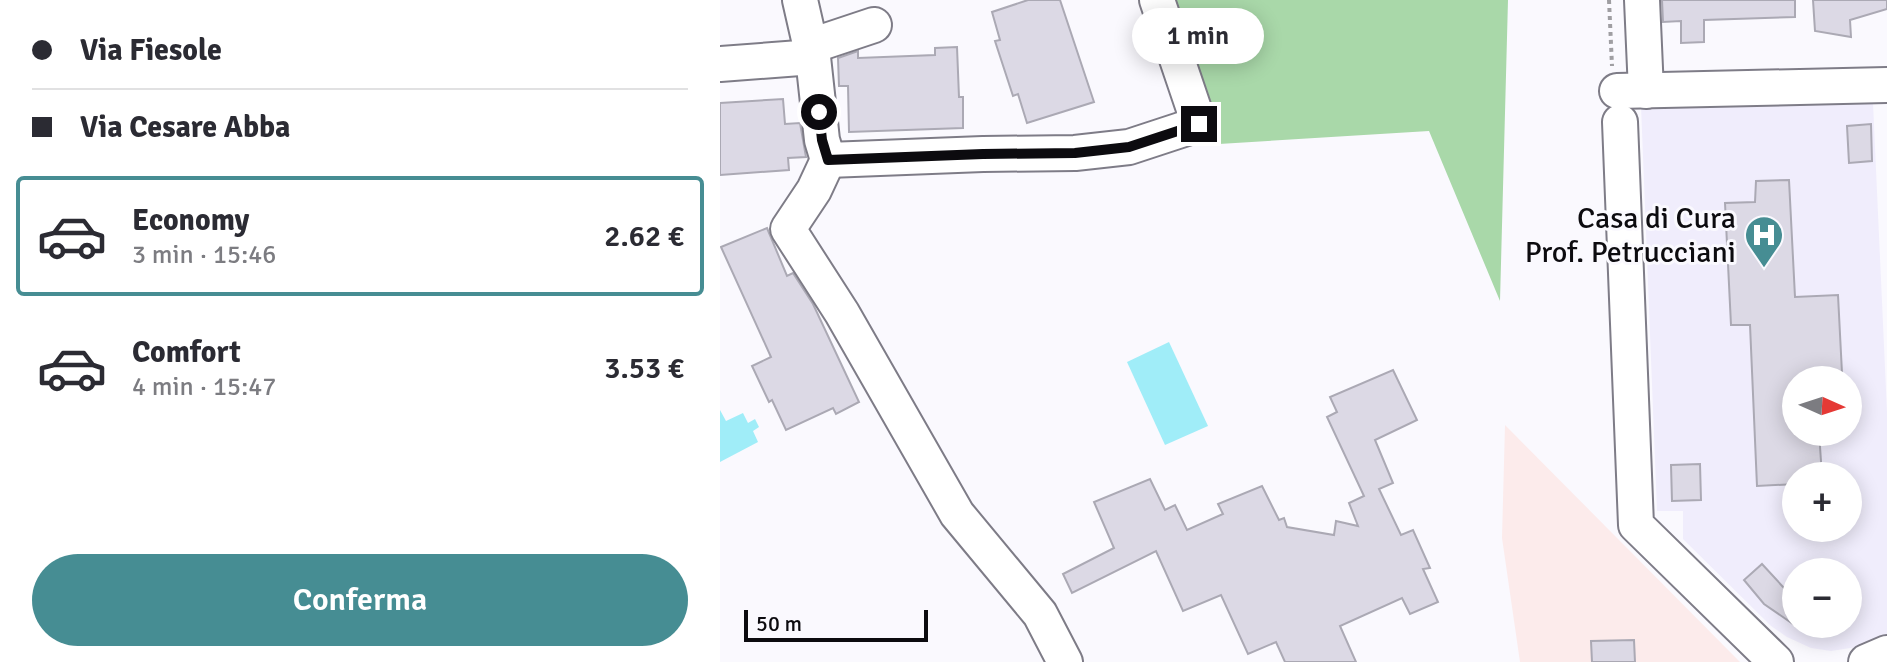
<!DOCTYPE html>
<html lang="it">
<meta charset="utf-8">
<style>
:root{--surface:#fff;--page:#f7f7f7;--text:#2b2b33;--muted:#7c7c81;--line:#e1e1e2;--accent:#468d93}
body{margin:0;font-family:Signika,sans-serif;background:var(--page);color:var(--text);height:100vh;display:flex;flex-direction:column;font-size:30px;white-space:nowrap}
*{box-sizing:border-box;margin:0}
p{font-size:26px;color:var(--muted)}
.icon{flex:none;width:44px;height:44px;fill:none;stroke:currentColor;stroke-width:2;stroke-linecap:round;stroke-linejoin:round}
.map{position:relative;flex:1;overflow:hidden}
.panel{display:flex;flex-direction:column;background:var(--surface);width:720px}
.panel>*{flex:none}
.guide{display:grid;align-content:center;height:176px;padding:0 32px;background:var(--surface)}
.needle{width:52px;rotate:93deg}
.controls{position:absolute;left:1062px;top:366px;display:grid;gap:16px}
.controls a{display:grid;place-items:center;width:80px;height:80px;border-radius:50%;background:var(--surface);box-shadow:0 4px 20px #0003;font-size:40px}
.scale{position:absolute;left:24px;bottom:20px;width:184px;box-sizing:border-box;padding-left:8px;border:4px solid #0c0b0f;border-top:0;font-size:22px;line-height:28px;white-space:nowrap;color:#0c0b0f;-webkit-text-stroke:6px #faf9fe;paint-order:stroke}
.end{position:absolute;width:36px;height:36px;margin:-18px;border:10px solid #0c0b0f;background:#fff;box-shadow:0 0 0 4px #fff}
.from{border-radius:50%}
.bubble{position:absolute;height:56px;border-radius:28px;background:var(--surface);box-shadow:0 4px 20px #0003;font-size:26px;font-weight:600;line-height:56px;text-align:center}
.guide b{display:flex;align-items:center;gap:28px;height:76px;font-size:30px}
.guide b+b{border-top:2px solid var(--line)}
.guide i{width:20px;height:20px;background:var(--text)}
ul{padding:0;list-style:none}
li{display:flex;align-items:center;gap:24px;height:120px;margin:0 16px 12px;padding:0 16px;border:4px solid transparent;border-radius:8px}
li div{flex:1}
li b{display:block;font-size:30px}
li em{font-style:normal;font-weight:600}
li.current{border-color:var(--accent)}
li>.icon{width:72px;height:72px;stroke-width:1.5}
.button{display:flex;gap:16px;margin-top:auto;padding:16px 32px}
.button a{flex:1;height:92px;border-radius:48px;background:var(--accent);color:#fff;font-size:32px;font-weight:600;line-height:92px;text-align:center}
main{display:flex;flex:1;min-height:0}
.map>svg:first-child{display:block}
.commercial{fill:#fcebeb}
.built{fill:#f0edfc;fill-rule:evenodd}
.green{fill:#a9d8a9}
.water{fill:#a0edf8}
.building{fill:#dcd9e5;stroke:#aba9b4;stroke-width:2}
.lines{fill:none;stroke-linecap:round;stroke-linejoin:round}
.minor-casing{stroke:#7e7c87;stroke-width:38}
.path{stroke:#9f9ea2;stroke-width:4;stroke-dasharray:4 4;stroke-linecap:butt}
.minor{stroke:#fff;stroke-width:34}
.route{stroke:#0c0b0f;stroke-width:10}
.labels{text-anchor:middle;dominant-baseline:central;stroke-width:6;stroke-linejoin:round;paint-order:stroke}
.poi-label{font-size:30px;fill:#0c0b0f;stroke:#faf9fe;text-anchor:end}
</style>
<main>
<section class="panel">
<div class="guide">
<b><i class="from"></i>Via Fiesole</b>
<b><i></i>Via Cesare Abba</b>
</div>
<ul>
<li class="current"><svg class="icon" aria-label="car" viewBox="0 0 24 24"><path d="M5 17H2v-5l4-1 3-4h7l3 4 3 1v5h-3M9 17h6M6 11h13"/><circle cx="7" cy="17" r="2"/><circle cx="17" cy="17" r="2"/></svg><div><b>Economy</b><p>3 min · 15:46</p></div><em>2.62 €</em></li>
<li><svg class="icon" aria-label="car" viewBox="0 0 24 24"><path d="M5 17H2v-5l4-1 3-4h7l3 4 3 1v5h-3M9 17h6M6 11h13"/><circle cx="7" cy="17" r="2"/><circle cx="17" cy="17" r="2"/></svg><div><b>Comfort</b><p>4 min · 15:47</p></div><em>3.53 €</em></li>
</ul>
<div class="button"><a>Conferma</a></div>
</section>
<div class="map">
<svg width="1167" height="662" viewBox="0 0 1167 662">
<rect width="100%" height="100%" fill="#faf9fe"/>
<polygon class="commercial" points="785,425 1020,662 800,662 782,538"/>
<path class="built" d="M 1138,97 L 1138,103 L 1153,103 L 1167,412 L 1167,635 L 1137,647 L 1111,651 L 1091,648 L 1067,637 L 1051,626 L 963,539 L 963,511 L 937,511 L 921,106 ZM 1076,380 L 1128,380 L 1128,432 L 1076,432 ZM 1076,476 L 1128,476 L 1128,528 L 1076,528 ZM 1076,572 L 1128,572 L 1128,624 L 1076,624 Z"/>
<polygon class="green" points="452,0 788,0 780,301 709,131 499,144"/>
<g class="water">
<polygon points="449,342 488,426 445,445 407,362"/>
<polygon points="0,410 6,421 23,413 28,423 35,419 39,427 33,431 38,442 0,462"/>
</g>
<g class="building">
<polygon points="308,0 340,0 374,102 307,123 298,94 293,96 275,41 280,40 272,12"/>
<polygon points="942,0 1075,0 1075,17 984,20 984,42 961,43 961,21 943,22"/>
<polygon points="1093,0 1167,0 1167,9 1130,20 1131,37 1095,31"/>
<polygon points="237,47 239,97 243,97 243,128 129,132 128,86 119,86 118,58 138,51 138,58 215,55 215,48"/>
<polygon points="63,99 65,124 80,123 86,157 68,158 69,170 0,175 0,103"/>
<polygon points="1151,124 1152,161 1129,163 1127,126"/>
<polygon points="1069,180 1075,297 1118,295 1122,373 1097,374 1097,380 1076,380 1076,432 1099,432 1102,476 1076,476 1076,484 1037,486 1030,325 1011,325 1005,203 1035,202 1036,181"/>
<polygon points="47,228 67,276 73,273 93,304 139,402 116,414 113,408 66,430 52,400 49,402 32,366 51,357 1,247"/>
<polygon points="673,370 697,420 655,440 673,483 659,489 681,535 693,530 710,568 703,569 718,602 690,614 682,598 620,626 636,662 565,662 556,642 528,654 501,595 463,611 436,551 352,593 343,574 394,548 374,502 430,479 445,510 455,505 467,530 503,514 498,504 542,486 559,520 564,518 567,527 614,535 616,521 638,526 629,503 644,496 607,417 617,412 610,397"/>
<polygon points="980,464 981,500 952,501 951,465"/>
<polygon points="1042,564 1076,601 1076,626 1044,604 1024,580"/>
<polygon points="914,640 915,662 872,662 871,641"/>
</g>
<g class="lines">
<g class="minor-casing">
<g id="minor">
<polyline points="80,0 93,57 102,140 108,160"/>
<polyline points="922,0 926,91"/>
<polyline points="91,46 154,25"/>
<polyline points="0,64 93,57"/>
<polyline points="897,91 1167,85"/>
<polyline points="900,122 916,525 1056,662"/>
<polyline points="108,160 94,190 68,229 122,313 237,514 320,614 345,662"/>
<polyline points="108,160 263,154 355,153 409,147 479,124 437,0"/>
<polyline points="1146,662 1167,653"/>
</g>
</g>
<polyline class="path" points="889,0 892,66"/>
<use href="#minor" class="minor"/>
</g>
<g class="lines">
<polyline class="route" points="99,112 102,140 108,160 263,154 355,153 409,147 479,124"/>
</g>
<defs>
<g id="hospital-pin" transform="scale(2)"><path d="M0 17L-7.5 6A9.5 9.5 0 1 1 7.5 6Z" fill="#468d93" stroke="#faf9fe"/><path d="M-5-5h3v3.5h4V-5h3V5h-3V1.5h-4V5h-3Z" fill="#fff"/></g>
</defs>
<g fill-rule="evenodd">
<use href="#hospital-pin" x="1044" y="235"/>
</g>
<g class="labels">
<g class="poi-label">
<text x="1016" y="218">Casa di Cura<tspan x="1016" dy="34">Prof. Petrucciani</tspan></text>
</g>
</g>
</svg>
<div class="controls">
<a><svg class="needle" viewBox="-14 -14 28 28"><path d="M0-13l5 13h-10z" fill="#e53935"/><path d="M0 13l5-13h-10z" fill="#7c7c81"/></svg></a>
<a>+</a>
<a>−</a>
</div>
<div class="scale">50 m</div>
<i class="end from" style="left:99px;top:112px"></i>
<i class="end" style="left:479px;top:124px"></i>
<div class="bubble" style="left:412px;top:8px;width:132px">1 min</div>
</div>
</main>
